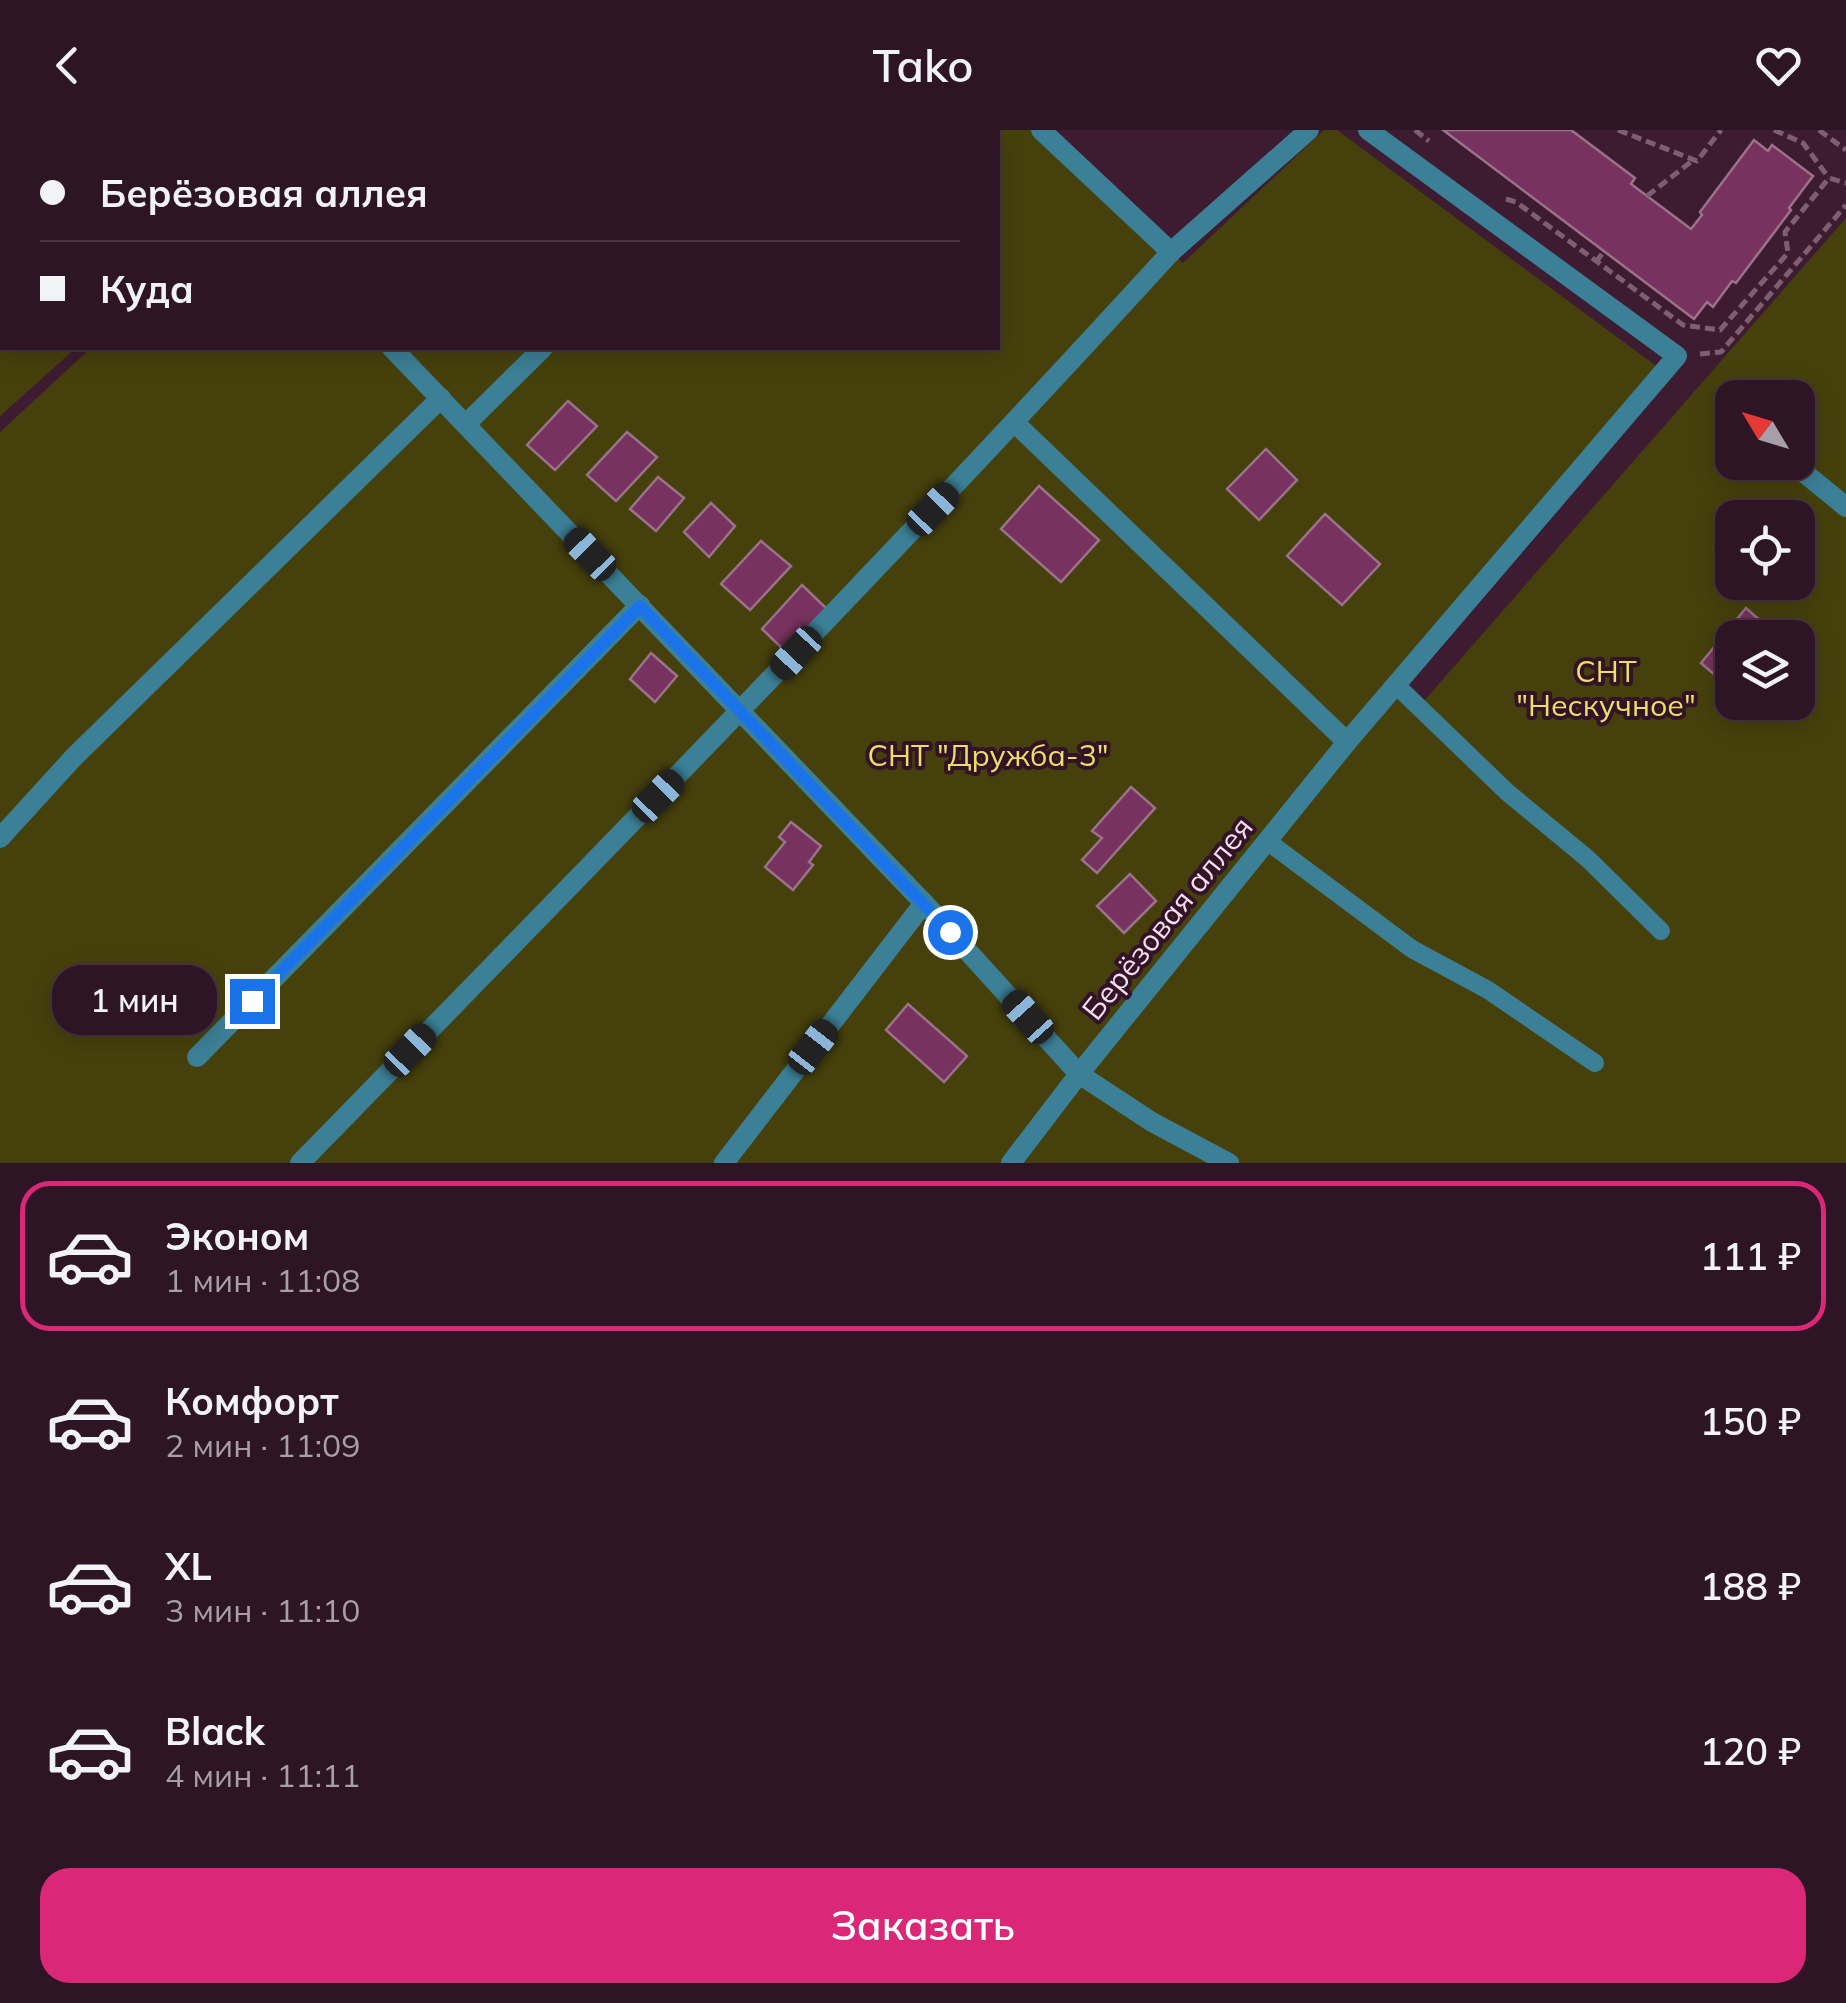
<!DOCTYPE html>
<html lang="ru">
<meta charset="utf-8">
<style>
:root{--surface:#2e1525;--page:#3a2232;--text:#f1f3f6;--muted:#a79fa7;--line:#493442;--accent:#db2777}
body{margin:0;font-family:Mulish,sans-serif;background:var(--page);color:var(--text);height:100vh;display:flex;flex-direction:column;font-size:38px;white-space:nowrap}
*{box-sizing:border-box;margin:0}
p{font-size:32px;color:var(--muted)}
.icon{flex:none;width:55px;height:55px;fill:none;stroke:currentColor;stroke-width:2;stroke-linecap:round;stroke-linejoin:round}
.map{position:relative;height:1033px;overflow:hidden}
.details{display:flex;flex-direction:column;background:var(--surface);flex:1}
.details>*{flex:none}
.banner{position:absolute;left:0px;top:0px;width:1000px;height:220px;box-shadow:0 5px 25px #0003,0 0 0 2px var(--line);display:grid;align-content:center;height:220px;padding:0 40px;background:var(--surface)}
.needle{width:65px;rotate:308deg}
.controls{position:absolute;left:1715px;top:250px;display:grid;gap:20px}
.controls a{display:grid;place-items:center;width:100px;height:100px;border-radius:20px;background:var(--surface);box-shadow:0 5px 25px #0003,0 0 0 2px var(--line);font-size:50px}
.end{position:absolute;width:45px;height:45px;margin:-22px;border:12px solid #1a73e8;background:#fff;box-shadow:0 0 0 5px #fff}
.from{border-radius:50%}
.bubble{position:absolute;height:70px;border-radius:30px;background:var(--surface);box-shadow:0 5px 25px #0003,0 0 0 2px var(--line);font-size:32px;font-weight:600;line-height:70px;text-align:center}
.car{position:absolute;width:30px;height:60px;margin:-30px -15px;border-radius:12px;box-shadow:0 0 8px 2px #0007;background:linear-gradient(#222 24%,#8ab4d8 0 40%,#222 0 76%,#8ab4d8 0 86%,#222 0)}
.banner b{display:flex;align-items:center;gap:35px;height:95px;font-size:38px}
.banner b+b{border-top:2px solid var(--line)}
.banner i{width:25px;height:25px;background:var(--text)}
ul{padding:18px 0 0;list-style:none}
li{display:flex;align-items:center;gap:30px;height:150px;margin:0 20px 15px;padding:0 20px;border:5px solid transparent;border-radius:30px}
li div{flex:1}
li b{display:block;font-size:38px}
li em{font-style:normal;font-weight:600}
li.active{border-color:var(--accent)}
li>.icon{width:90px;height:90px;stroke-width:1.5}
.action{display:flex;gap:20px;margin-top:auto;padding:20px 40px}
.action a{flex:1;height:115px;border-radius:30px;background:var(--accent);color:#fff;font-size:40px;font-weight:600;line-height:115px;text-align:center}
header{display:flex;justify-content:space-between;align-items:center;height:130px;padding:0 40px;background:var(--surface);font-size:45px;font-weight:600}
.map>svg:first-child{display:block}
.green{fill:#46410c;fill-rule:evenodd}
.building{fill:#78325f;stroke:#9a7289;stroke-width:2.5}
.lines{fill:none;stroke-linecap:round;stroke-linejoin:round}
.path{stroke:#7c5f71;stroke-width:5;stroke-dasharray:10 5;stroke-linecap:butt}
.service{stroke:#3c8097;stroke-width:18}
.minor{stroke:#3c8097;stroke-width:20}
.route{stroke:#1a73e8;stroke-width:12}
.labels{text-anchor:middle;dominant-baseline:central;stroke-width:8;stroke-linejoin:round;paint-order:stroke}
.park-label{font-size:30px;fill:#ecdf66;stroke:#321327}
.street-label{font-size:30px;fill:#f7e0ed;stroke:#321327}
</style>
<header><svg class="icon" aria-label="back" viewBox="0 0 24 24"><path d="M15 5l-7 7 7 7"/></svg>Tako<svg class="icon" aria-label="heart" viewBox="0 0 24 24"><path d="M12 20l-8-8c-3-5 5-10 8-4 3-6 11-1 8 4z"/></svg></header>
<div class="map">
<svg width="1846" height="1033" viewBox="0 0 1846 1033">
<rect width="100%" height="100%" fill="#3d1c31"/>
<g class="green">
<polygon points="0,0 220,2 2,2 2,218 76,218 0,286"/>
<path d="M 249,0 L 1048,0 L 1183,133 L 1324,0 L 1337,0 L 1663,241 L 1398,555 L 1424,571 L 1846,88 L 1846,1033 L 0,1033 L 0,302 L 91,218 L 998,218 L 998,2 ZM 1732,268 L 1798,268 L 1798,332 L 1732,332 ZM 1732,388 L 1798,388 L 1798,452 L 1732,452 ZM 1732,508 L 1798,508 L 1798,572 L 1732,572 Z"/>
</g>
<g class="building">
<polygon points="1443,0 1571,0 1635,48 1631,54 1691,99 1702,85 1700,82 1754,10 1768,21 1772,15 1813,46 1789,78 1791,80 1736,153 1732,151 1713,177 1707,172 1694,189"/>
<polygon points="568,271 597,296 555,340 527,315"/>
<polygon points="627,302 657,327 616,371 587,345"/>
<polygon points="1266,319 1297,350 1259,390 1227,359"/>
<polygon points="658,347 684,368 656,401 630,379"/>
<polygon points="1039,356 1099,410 1061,452 1001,399"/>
<polygon points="711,373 735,396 709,427 684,402"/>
<polygon points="1325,384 1380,434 1342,475 1287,426"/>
<polygon points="1732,399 1732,436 1714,419"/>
<polygon points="761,411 791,436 750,480 721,454"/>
<polygon points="802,455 827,479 787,523 762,499"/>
<polygon points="1746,478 1780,508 1732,508 1732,560 1701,533"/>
<polygon points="651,523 677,546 655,572 630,549"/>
<polygon points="1131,657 1155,678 1097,743 1082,730 1102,708 1092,701"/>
<polygon points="791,692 821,716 809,732 813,735 793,760 765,737 785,712 779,707"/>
<polygon points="1130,744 1156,771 1124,803 1097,776"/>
<polygon points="908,874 967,926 944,952 886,900"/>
</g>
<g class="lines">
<g class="path">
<polyline points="1415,0 1429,11"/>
<polyline points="1618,0 1697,31 1721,0"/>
<polyline points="1774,0 1803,13 1829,48"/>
<polyline points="1819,0 1846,20"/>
<polyline points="30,2 32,0"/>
<polyline points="0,40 2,37"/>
<polyline points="1647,66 1692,31"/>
<polyline points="1506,69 1516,72 1683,195 1720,200 1788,123 1785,102 1829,48 1846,53"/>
<polyline points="1596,132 1604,121"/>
<polyline points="1700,224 1721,222 1846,75"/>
</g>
<g class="service">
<polyline points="1397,556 1507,662 1588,729 1661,801"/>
<polyline points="1267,711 1412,819 1488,860 1595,933"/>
</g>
<g class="minor">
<polyline points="184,0 186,2"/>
<polyline points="347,2 350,0"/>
<polyline points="760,2 763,0"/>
<polyline points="1171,122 1309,0"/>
<polyline points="392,218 924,773 1079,944 1347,612 1677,226 1368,0"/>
<polyline points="1015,293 1347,612"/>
<polyline points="466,294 543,218"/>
<polyline points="1791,332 1846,377"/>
<polyline points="0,708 73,628 441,268"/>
<polyline points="197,927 640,475"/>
<path d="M 300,1033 C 594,732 888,432 1171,122 L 1041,0"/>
<polyline points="724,1033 924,773"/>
<polyline points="1011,1033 1079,944 1152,992 1229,1033"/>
</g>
</g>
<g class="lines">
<polyline class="route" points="252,871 640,476 950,802"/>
</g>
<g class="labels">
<g class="park-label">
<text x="1606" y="541">СНТ<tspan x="1606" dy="34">"Нескучное"</tspan></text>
<text x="988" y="625">СНТ "Дружба-3"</text>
</g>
<g class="street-label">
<text transform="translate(1167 788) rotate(-51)">Берёзовая аллея</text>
</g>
</g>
</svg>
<div class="controls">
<a><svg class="needle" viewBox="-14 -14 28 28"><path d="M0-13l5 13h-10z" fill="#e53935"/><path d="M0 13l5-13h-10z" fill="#a79fa7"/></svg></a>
<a><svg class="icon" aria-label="locate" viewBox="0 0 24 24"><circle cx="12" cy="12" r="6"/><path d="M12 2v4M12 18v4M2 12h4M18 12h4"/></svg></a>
<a><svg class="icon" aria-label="layers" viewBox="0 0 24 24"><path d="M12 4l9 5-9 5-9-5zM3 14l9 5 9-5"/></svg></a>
</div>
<i class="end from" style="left:950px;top:802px"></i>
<i class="end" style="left:252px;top:871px"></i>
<div class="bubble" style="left:52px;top:835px;width:165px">1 мин</div>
<i class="car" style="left:933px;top:379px;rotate:44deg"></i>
<i class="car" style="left:590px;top:424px;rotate:316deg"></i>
<i class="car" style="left:796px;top:523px;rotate:223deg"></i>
<i class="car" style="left:658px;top:666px;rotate:44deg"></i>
<i class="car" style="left:1028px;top:887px;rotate:318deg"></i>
<i class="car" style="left:813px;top:917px;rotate:38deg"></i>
<i class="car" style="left:410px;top:920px;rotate:44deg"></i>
<div class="banner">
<b><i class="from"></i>Берёзовая аллея</b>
<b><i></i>Куда</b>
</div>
</div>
<section class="details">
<ul>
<li class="active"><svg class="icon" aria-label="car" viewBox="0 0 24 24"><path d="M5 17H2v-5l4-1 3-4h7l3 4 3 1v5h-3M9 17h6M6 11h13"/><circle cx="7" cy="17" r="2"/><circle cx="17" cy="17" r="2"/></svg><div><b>Эконом</b><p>1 мин · 11:08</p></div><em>111 ₽</em></li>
<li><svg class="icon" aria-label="car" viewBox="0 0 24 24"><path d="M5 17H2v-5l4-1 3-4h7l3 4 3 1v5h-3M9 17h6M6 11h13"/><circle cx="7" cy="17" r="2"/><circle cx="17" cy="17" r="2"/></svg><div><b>Комфорт</b><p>2 мин · 11:09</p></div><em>150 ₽</em></li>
<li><svg class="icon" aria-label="car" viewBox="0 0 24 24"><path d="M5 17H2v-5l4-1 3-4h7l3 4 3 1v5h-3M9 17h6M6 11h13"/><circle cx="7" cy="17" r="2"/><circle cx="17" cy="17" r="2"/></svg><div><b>XL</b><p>3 мин · 11:10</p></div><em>188 ₽</em></li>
<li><svg class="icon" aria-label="car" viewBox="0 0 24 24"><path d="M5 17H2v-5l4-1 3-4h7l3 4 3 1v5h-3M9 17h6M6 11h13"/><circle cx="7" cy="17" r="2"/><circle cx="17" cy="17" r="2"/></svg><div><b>Black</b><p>4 мин · 11:11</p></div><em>120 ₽</em></li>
</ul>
<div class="action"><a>Заказать</a></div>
</section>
